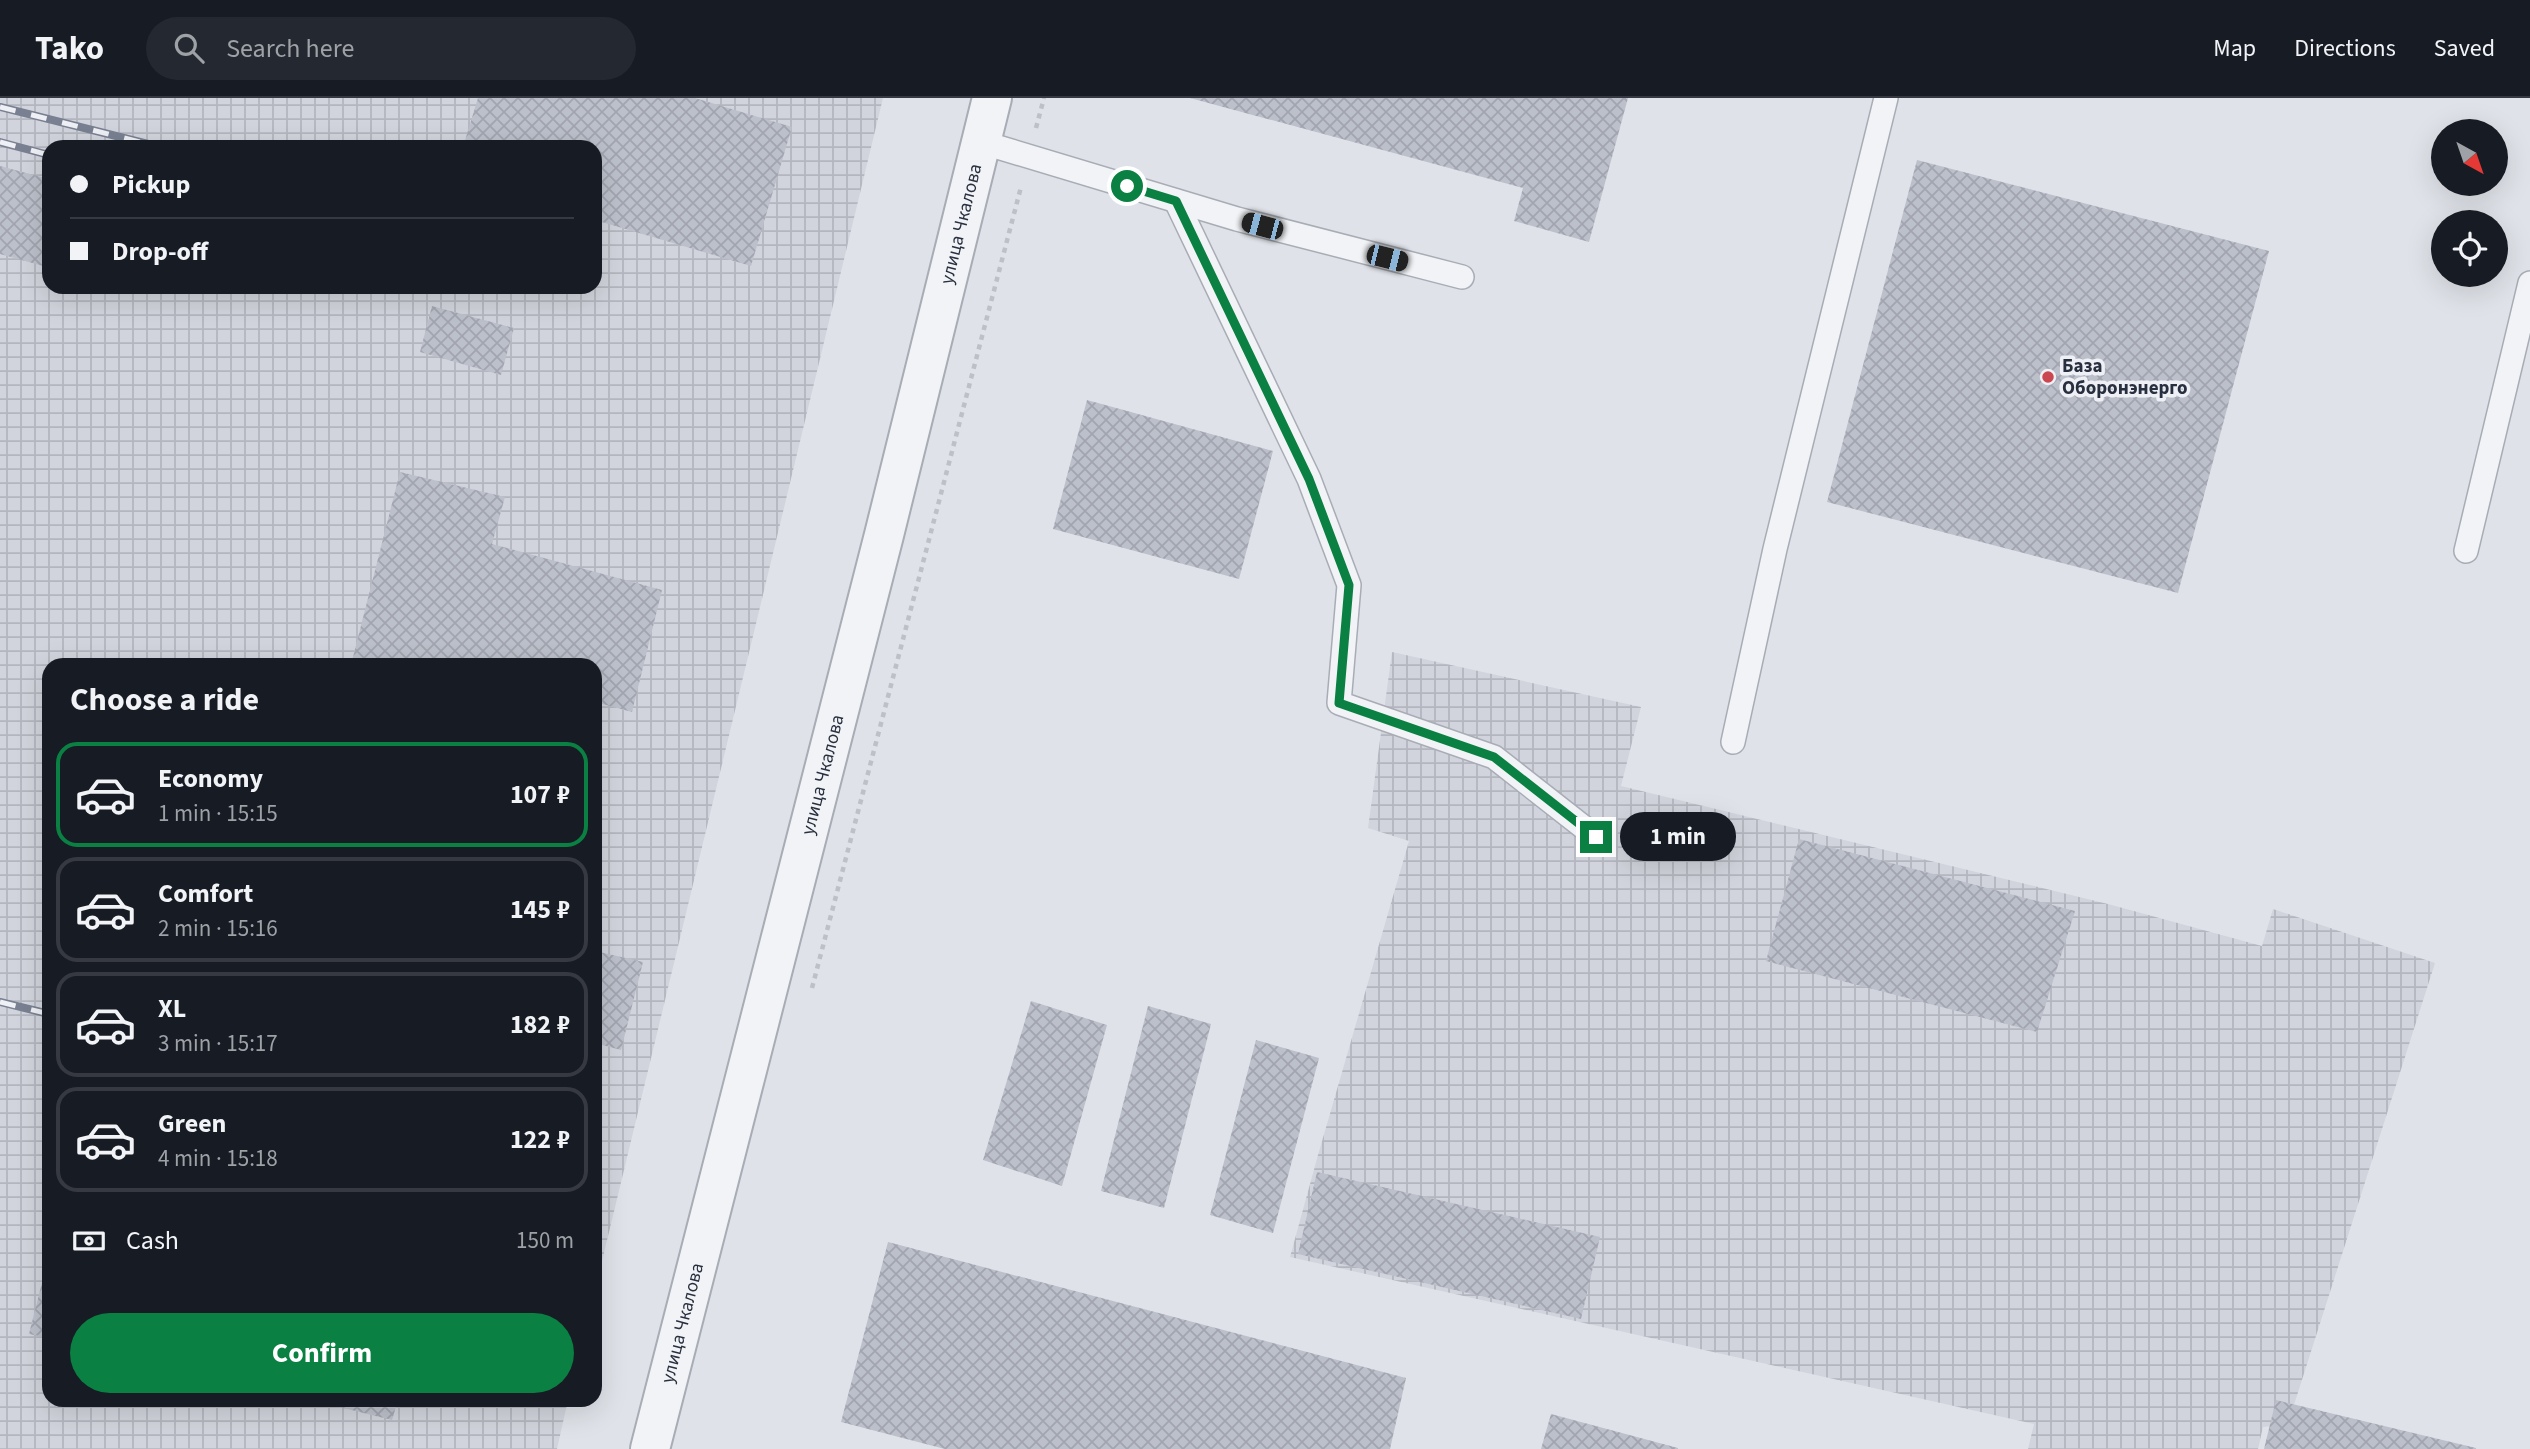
<!DOCTYPE html>
<meta charset="utf-8">
<style>
:root{--surface:#171b24;--page:#242831;--text:#f1f3f6;--muted:#9ea1a6;--line:#363941;--accent:#0b8043}
body{margin:0;font-family:"Source Sans 3",sans-serif;background:var(--page);color:var(--text);height:100vh;display:flex;flex-direction:column;font-size:26px;white-space:nowrap}
*{box-sizing:border-box;margin:0}
p{font-size:23px;color:var(--muted)}
.icon{flex:none;width:38px;height:38px;fill:none;stroke:currentColor;stroke-width:2;stroke-linecap:round;stroke-linejoin:round}
.map{position:relative;flex:1;overflow:hidden}
.side{position:absolute;left:42px;top:560px;width:560px;height:749px;display:flex;flex-direction:column;background:var(--surface);border-radius:21px;box-shadow:0 7px 28px #0002}
.side>*{flex:none}
.guide{position:absolute;left:42px;top:42px;width:560px;height:154px;border-radius:21px;box-shadow:0 7px 28px #0002;display:grid;align-content:center;height:154px;padding:0 28px;background:var(--surface)}
.needle{width:46px;rotate:140deg}
.fabs{position:absolute;left:2431px;top:21px;display:grid;gap:14px}
.fabs a{display:grid;place-items:center;width:77px;height:77px;border-radius:50%;background:var(--surface);box-shadow:0 7px 28px #0002;font-size:35px}
.end{position:absolute;width:32px;height:32px;margin:-16px;border:9px solid #0b8043;background:#fff;box-shadow:0 0 0 4px #fff}
.from{border-radius:50%}
.bubble{position:absolute;height:49px;border-radius:24px;background:var(--surface);box-shadow:0 7px 28px #0002;font-size:23px;font-weight:700;line-height:49px;text-align:center}
.car{position:absolute;width:21px;height:42px;margin:-21px -10px;border-radius:9px;box-shadow:0 0 5px 2px #0007;background:linear-gradient(#222 24%,#8ab4d8 0 40%,#222 0 76%,#8ab4d8 0 86%,#222 0)}
.guide b{display:flex;align-items:center;gap:24px;height:66px;font-size:26px}
.guide b+b{border-top:2px solid var(--line)}
.guide i{width:18px;height:18px;background:var(--text)}
ul{padding:0;list-style:none}
li{display:flex;align-items:center;gap:21px;height:105px;margin:0 14px 10px;padding:0 14px;border:4px solid var(--line);border-radius:21px}
li div{flex:1}
li b{display:block;font-size:26px}
li em{font-style:normal;font-weight:700}
li.selected{border-color:var(--accent)}
li>.icon{width:63px;height:63px;stroke-width:1.5}
h2{padding:0 28px;font-size:32px;line-height:84px}
.pay{display:flex;align-items:center;gap:18px;height:77px;padding:0 28px;font-size:26px}
.pay p{margin-inline-start:auto}
.action{display:flex;gap:14px;margin-top:auto;padding:14px 28px}
.action a{flex:1;height:80px;border-radius:42px;background:var(--accent);color:#fff;font-size:28px;font-weight:700;line-height:80px;text-align:center}
header{display:flex;align-items:center;gap:42px;box-sizing:border-box;height:98px;padding:0 35px;background:var(--surface);border-bottom:2px solid var(--line)}
header strong{font-size:33px}
nav{display:flex;gap:38px;margin-inline-start:auto;font-size:24px}
.search{width:490px;height:63px;background:var(--page);display:flex;align-items:center;gap:18px;box-sizing:border-box;padding:0 24px;border-radius:38px;color:var(--muted);font-size:26px}
.map>svg:first-child{display:block}
.industrial{fill:url(#industrial-grid);fill-rule:evenodd}
.building{fill:url(#building-cross-hatch)}
.lines{fill:none;stroke-linecap:round;stroke-linejoin:round}
.lane-casing{stroke:#a8acb5;stroke-width:26}
.street-casing{stroke:#a8acb5;stroke-width:42}
.path{stroke:#bdc0c6;stroke-width:4.5;stroke-dasharray:5 5;stroke-linecap:butt}
.lane{stroke:#f1f3f6;stroke-width:23}
.street{stroke:#f1f3f6;stroke-width:38}
.rail-casing{stroke:#798091;stroke-width:8}
.rail{stroke:#eef0f5;stroke-width:5;stroke-dasharray:16;stroke-linecap:butt}
.route{stroke:#0b8043;stroke-width:9}
.poi-dot{fill:#ca4751;stroke:#eef0f5;stroke-width:2.5}
.labels{text-anchor:middle;dominant-baseline:central;stroke-width:7;stroke-linejoin:round;paint-order:stroke}
.street-label{font-size:19px;fill:#282f3e;stroke:#eef0f5}
.poi-label{font-size:19px;font-weight:bold;fill:#282f3e;stroke:#eef0f5;text-anchor:start}
</style>
<header>
<strong>Tako</strong>
<div class="search"><svg class="icon" aria-label="search" viewBox="0 0 24 24"><circle cx="10" cy="10" r="6"/><path d="M15 15l6 6"/></svg>Search here</div>
<nav><a>Map</a><a>Directions</a><a>Saved</a></nav>
</header>
<div class="map">
<svg width="2530" height="1351" viewBox="0 0 2530 1351">
<defs>
<pattern id="industrial-grid" width="8" height="8" patternUnits="userSpaceOnUse" patternTransform="scale(1.75)"><rect width="8" height="8" fill="#d1d4dc"/><path d="M0 4h8M4 0v8" fill="none" stroke="#b3b6be"/></pattern>
<pattern id="building-cross-hatch" width="8" height="8" patternUnits="userSpaceOnUse" patternTransform="scale(1.75)"><rect width="8" height="8" fill="#bcc0ca"/><path d="M0 0l8 8M0 8l8-8" fill="none" stroke="#a2a5af"/></pattern>
</defs>
<rect width="100%" height="100%" fill="#dfe2e8"/>
<g class="industrial">
<path d="M 0,0 L 883,0 L 595,1192 L 595,567 L 49,567 L 49,1302 L 568,1302 L 557,1351 L 0,1351 ZM 49,49 L 595,49 L 595,189 L 49,189 Z"/>
<polygon points="1392,554 1641,609 1621,688 2108,806 2262,848 2273,811 2435,865 2293,1310 2282,1327 2263,1329 2258,1351 2028,1351 2034,1326 1290,1159 1318,1057 1409,743 1368,730"/>
</g>
<g class="building">
<polygon points="478,0 695,0 792,29 751,168 595,122 595,49 463,49"/>
<polygon points="1190,0 1628,0 1589,144 1514,123 1523,90"/>
<polygon points="1917,62 2269,153 2178,495 1827,404"/>
<polygon points="0,68 49,81 49,147 43,168 0,156"/>
<polygon points="432,208 514,230 501,277 420,254"/>
<polygon points="1087,302 1273,353 1239,481 1053,431"/>
<polygon points="400,374 505,399 492,446 662,492 632,614 595,604 595,567 351,567"/>
<polygon points="1799,741 2075,813 2037,934 1766,863"/>
<polygon points="595,853 643,864 621,952 595,945"/>
<polygon points="1031,903 1107,927 1062,1088 983,1062"/>
<polygon points="1148,908 1211,926 1164,1110 1101,1093"/>
<polygon points="1256,942 1319,960 1273,1135 1210,1117"/>
<polygon points="1317,1074 1600,1139 1581,1221 1298,1156"/>
<polygon points="888,1144 1406,1280 1390,1351 945,1351 841,1324"/>
<polygon points="48,1161 49,1161 49,1240 29,1236"/>
<polygon points="311,1302 398,1302 392,1322"/>
<polygon points="2276,1302 2476,1350 2476,1351 2264,1351"/>
<polygon points="1551,1316 1678,1350 1678,1351 1541,1351"/>
</g>
<g class="lines">
<g class="lane-casing">
<g id="lane">
<polyline points="981,44 1237,121 1462,179"/>
<polyline points="1176,103 1309,381 1349,487 1339,605 1494,659 1596,739"/>
<polyline points="2466,453 2530,185"/>
<polyline points="1733,644 1775,451 1886,0"/>
</g>
</g>
<g class="street-casing">
<g id="street">
<path id="s1" d="M 650,1351 L 884,437 L 992,0"/>
</g>
</g>
<g class="path">
<polyline points="1036,30 1044,0"/>
<polyline points="812,890 1021,89"/>
</g>
<use href="#lane" class="lane"/>
<use href="#street" class="street"/>
<g class="rail-casing">
<g id="rail">
<polyline points="0,9 160,49"/>
<polyline points="0,44 49,57"/>
<polyline points="0,904 49,916"/>
</g>
</g>
<use href="#rail" class="rail"/>
</g>
<g class="lines">
<polyline class="route" points="1127,88 1176,103 1309,381 1349,487 1339,605 1494,659 1596,739"/>
</g>
<circle class="poi-dot" cx="2048" cy="279" r="7"/>
<g class="labels">
<g class="street-label">
<text stroke="none"><textPath href="#s1" startOffset="1264">улица Чкалова</textPath></text>
<text stroke="none"><textPath href="#s1" startOffset="696">улица Чкалова</textPath></text>
<text stroke="none"><textPath href="#s1" startOffset="130">улица Чкалова</textPath></text>
</g>
<g class="poi-label">
<text x="2062" y="268">База<tspan x="2062" dy="22">Оборонэнерго</tspan></text>
</g>
</g>
</svg>
<div class="fabs">
<a><svg class="needle" viewBox="-14 -14 28 28"><path d="M0-13l5 13h-10z" fill="#e53935"/><path d="M0 13l5-13h-10z" fill="#9ea1a6"/></svg></a>
<a><svg class="icon" aria-label="locate" viewBox="0 0 24 24"><circle cx="12" cy="12" r="6"/><path d="M12 2v4M12 18v4M2 12h4M18 12h4"/></svg></a>
</div>
<i class="end from" style="left:1127px;top:88px"></i>
<i class="end" style="left:1596px;top:739px"></i>
<div class="bubble" style="left:1620px;top:714px;width:116px">1 min</div>
<i class="car" style="left:1262px;top:128px;rotate:285deg"></i>
<i class="car" style="left:1387px;top:160px;rotate:104deg"></i>
<div class="guide">
<b><i class="from"></i>Pickup</b>
<b><i></i>Drop-off</b>
</div>
<section class="side">
<h2>Choose a ride</h2>
<ul>
<li class="selected"><svg class="icon" aria-label="car" viewBox="0 0 24 24"><path d="M5 17H2v-5l4-1 3-4h7l3 4 3 1v5h-3M9 17h6M6 11h13"/><circle cx="7" cy="17" r="2"/><circle cx="17" cy="17" r="2"/></svg><div><b>Economy</b><p>1 min · 15:15</p></div><em>107 ₽</em></li>
<li><svg class="icon" aria-label="car" viewBox="0 0 24 24"><path d="M5 17H2v-5l4-1 3-4h7l3 4 3 1v5h-3M9 17h6M6 11h13"/><circle cx="7" cy="17" r="2"/><circle cx="17" cy="17" r="2"/></svg><div><b>Comfort</b><p>2 min · 15:16</p></div><em>145 ₽</em></li>
<li><svg class="icon" aria-label="car" viewBox="0 0 24 24"><path d="M5 17H2v-5l4-1 3-4h7l3 4 3 1v5h-3M9 17h6M6 11h13"/><circle cx="7" cy="17" r="2"/><circle cx="17" cy="17" r="2"/></svg><div><b>XL</b><p>3 min · 15:17</p></div><em>182 ₽</em></li>
<li><svg class="icon" aria-label="car" viewBox="0 0 24 24"><path d="M5 17H2v-5l4-1 3-4h7l3 4 3 1v5h-3M9 17h6M6 11h13"/><circle cx="7" cy="17" r="2"/><circle cx="17" cy="17" r="2"/></svg><div><b>Green</b><p>4 min · 15:18</p></div><em>122 ₽</em></li>
</ul>
<div class="pay"><svg class="icon" aria-label="cash" viewBox="0 0 24 24"><path d="M3 7h18v10H3z"/><circle cx="12" cy="12" r="2"/></svg>Cash<p>150 m</p></div>
<div class="action"><a>Confirm</a></div>
</section>
</div>
